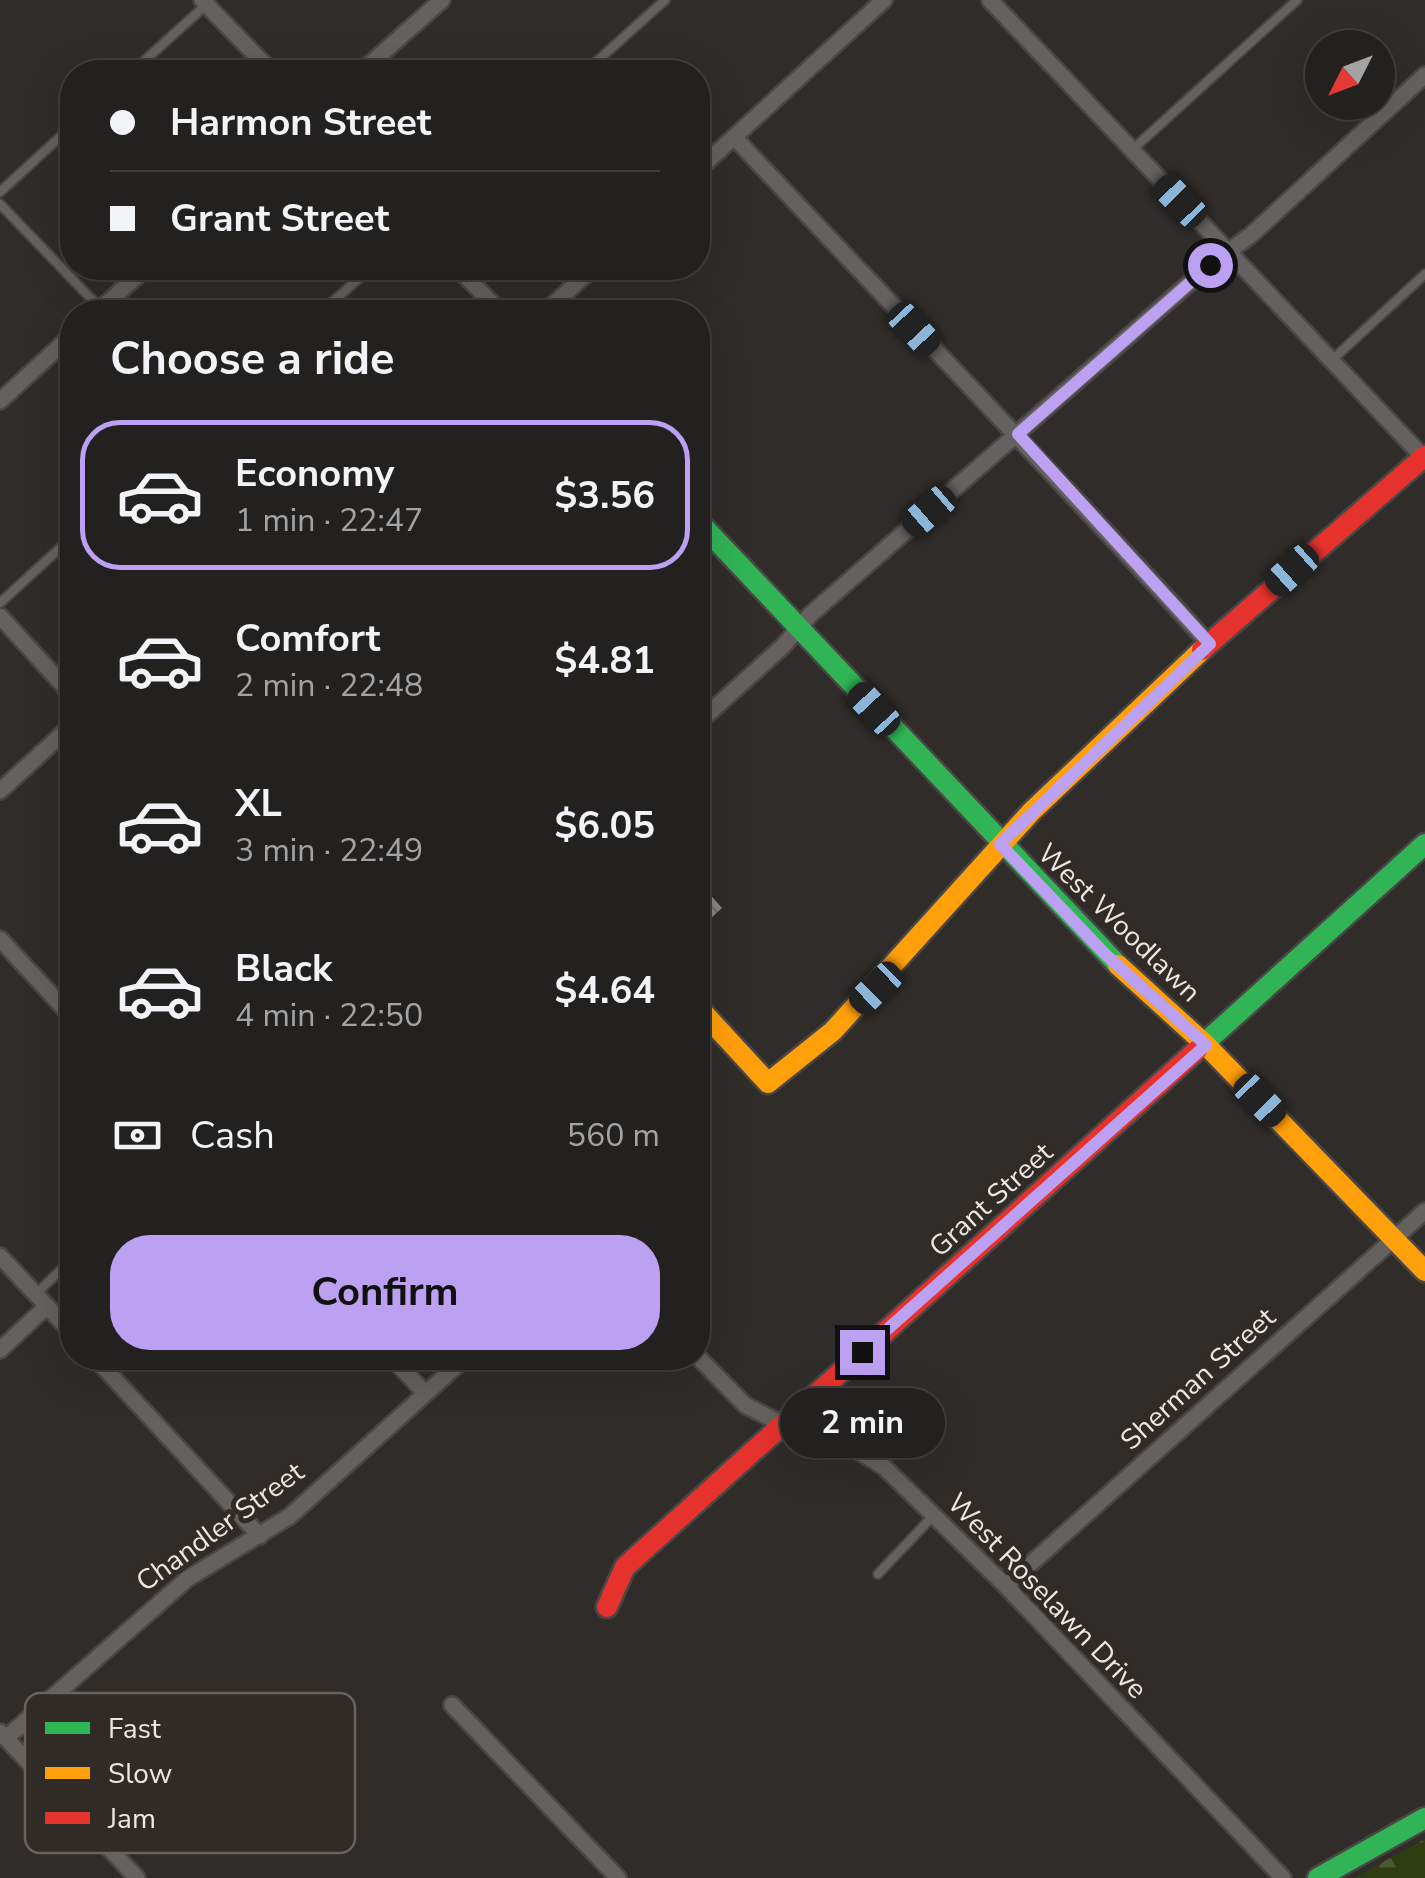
<!DOCTYPE html>
<meta charset="utf-8">
<style>
:root{--surface:#23211f;--page:#2b2928;--text:#f1f3f6;--muted:#a3a3a4;--line:#403e3d;--accent:#bca0f2}
body{margin:0;font-family:"Nunito Sans",sans-serif;background:var(--page);color:var(--text);height:100vh;display:flex;flex-direction:column;font-size:38px;white-space:nowrap}
*{box-sizing:border-box;margin:0}
p{font-size:32px;color:var(--muted)}
.icon{flex:none;width:55px;height:55px;fill:none;stroke:currentColor;stroke-width:2;stroke-linecap:round;stroke-linejoin:round}
.map{position:relative;flex:1;overflow:hidden}
.side{position:absolute;left:60px;top:300px;width:650px;height:1070px;display:flex;flex-direction:column;background:var(--surface);border-radius:40px;box-shadow:0 10px 40px #0002,0 0 0 2px var(--line)}
.side>*{flex:none}
.banner{position:absolute;left:60px;top:60px;width:650px;height:220px;border-radius:40px;box-shadow:0 10px 40px #0002,0 0 0 2px var(--line);display:grid;align-content:center;height:220px;padding:0 50px;background:var(--surface)}
.needle{width:65px;rotate:228deg}
.buttons{position:absolute;left:1305px;top:30px;display:grid;gap:20px}
.buttons a{display:grid;place-items:center;width:90px;height:90px;border-radius:50%;background:var(--surface);box-shadow:0 10px 40px #0002,0 0 0 2px var(--line);font-size:50px}
.end{position:absolute;width:45px;height:45px;margin:-22px;border:12px solid #bca0f2;background:#111;box-shadow:0 0 0 5px #111}
.from{border-radius:50%}
.bubble{position:absolute;height:70px;border-radius:35px;background:var(--surface);box-shadow:0 10px 40px #0002,0 0 0 2px var(--line);font-size:32px;font-weight:700;line-height:70px;text-align:center}
.car{position:absolute;width:30px;height:60px;margin:-30px -15px;border-radius:12px;box-shadow:0 0 8px 2px #0007;background:linear-gradient(#222 24%,#8ab4d8 0 40%,#222 0 76%,#8ab4d8 0 86%,#222 0)}
.banner b{display:flex;align-items:center;gap:35px;height:95px;font-size:38px}
.banner b+b{border-top:2px solid var(--line)}
.banner i{width:25px;height:25px;background:var(--text)}
ul{padding:0;list-style:none}
li{display:flex;align-items:center;gap:30px;height:150px;margin:0 20px 15px;padding:0 30px;border:5px solid transparent;border-radius:40px}
li div{flex:1}
li b{display:block;font-size:38px}
li em{font-style:normal;font-weight:700}
li.active{border-color:var(--accent)}
li>.icon{width:90px;height:90px;stroke-width:1.5}
h2{padding:0 50px;font-size:45px;line-height:120px}
.pay{display:flex;align-items:center;gap:25px;height:110px;padding:0 50px;font-size:38px}
.pay p{margin-inline-start:auto}
.button{display:flex;gap:20px;margin-top:auto;padding:20px 50px}
.button a{flex:1;height:115px;border-radius:40px;background:var(--accent);color:#111;font-size:40px;font-weight:700;line-height:115px;text-align:center}
.map>svg:first-child{display:block}
.forest{fill:url(#forest-firs)}
.building{fill:url(#building-back-hatch)}
.lines{fill:none;stroke-linecap:round;stroke-linejoin:round}
.lane-casing{stroke:#494745;stroke-width:12}
.street-casing{stroke:#494745;stroke-width:20}
.fast-casing{stroke:#494745;stroke-width:25}
.slow-casing{stroke:#494745;stroke-width:25}
.jam-casing{stroke:#494745;stroke-width:25}
.lane{stroke:#64615f;stroke-width:8}
.street{stroke:#64615f;stroke-width:15}
.fast{stroke:#30b455;stroke-width:20}
.slow{stroke:#ff9f0a;stroke-width:20}
.jam{stroke:#e5322d;stroke-width:20}
.route{stroke:#bca0f2;stroke-width:12}
.labels{text-anchor:middle;dominant-baseline:central;stroke-width:10;stroke-linejoin:round;paint-order:stroke}
.street-label{font-size:28px;fill:#ebe7e4;stroke:#312b27}
.key{fill:#312b27;stroke:#696360;stroke-width:2.5}
.key-label{font-size:28px;fill:#ebe7e4}
</style>
<div class="map">
<svg width="1425" height="1878" viewBox="0 0 1425 1878">
<defs>
<pattern id="forest-firs" width="22" height="20" patternUnits="userSpaceOnUse" patternTransform="scale(2.5)"><rect width="22" height="20" fill="#2f3c10"/><path d="M5 1l3.5 6h-7zM16 11l3.5 6h-7z" fill="#4d5833"/></pattern>
<pattern id="building-back-hatch" width="6" height="6" patternUnits="userSpaceOnUse" patternTransform="scale(2.5)"><rect width="6" height="6" fill="#878585"/><path d="M-1 5l2 2M0 0l6 6M5-1l2 2" fill="none" stroke="#706f6e"/></pattern>
</defs>
<rect width="100%" height="100%" fill="#2f2c29"/>
<polygon class="forest" points="1425,1839 1425,1878 1354,1878"/>
<polygon class="building" points="698,881 722,908 698,930"/>
<g class="lines">
<g class="lane-casing">
<g id="lane">
<polyline points="132,72 208,3"/>
<polyline points="585,72 665,0"/>
<polyline points="1132,150 1297,0"/>
<polyline points="0,192 72,126"/>
<polyline points="0,204 101,309"/>
<polyline points="321,312 371,268"/>
<polyline points="1332,360 1425,274"/>
<polyline points="0,603 72,537"/>
<polyline points="36,1294 72,1259"/>
<polyline points="878,1574 934,1515"/>
</g>
</g>
<g class="street-casing">
<g id="street">
<polyline points="202,0 272,72"/>
<polyline points="990,0 1425,459"/>
<polyline points="361,72 442,0"/>
<path d="M 734,137 C 892,306 1054,472 1209,644"/>
<polyline points="698,170 884,0"/>
<polyline points="457,268 501,312"/>
<polyline points="97,312 146,268"/>
<polyline points="545,312 593,268"/>
<polyline points="0,401 72,335"/>
<polyline points="0,616 72,695"/>
<polyline points="698,723 783,646 811,614 1210,265 1251,235 1425,75"/>
<polyline points="0,791 72,725"/>
<polyline points="0,939 72,1017"/>
<polyline points="0,1256 72,1333"/>
<polyline points="0,1350 47,1306"/>
<polyline points="698,1357 745,1405 780,1423 832,1435 884,1467 1006,1586 1283,1878"/>
<polyline points="95,1358 260,1536"/>
<polyline points="392,1358 425,1393"/>
<polyline points="1006,1586 1425,1211"/>
<polyline points="452,1705 618,1878"/>
<polyline points="0,1732 137,1878"/>
<polyline points="6,1738 187,1579 290,1516 465,1358"/>
</g>
</g>
<g class="fast-casing">
<g id="fast">
<polyline points="698,521 1118,965"/>
<polyline points="1197,1050 1425,844"/>
<polyline points="1318,1878 1425,1818"/>
</g>
</g>
<g class="slow-casing">
<g id="slow">
<polyline points="1118,965 1206,1045 1425,1271"/>
<polyline points="698,1007 768,1083 833,1031 1031,812 1202,650"/>
</g>
</g>
<g class="jam-casing">
<g id="jam">
<polyline points="1202,650 1425,456"/>
<polyline points="607,1607 625,1567 1197,1050"/>
</g>
</g>
<use href="#lane" class="lane"/>
<use href="#street" class="street"/>
<use href="#fast" class="fast"/>
<use href="#slow" class="slow"/>
<use href="#jam" class="jam"/>
</g>
<g class="lines">
<polyline class="route" points="862,1352 1206,1045 1106,955 1000,844 1210,644 1018,434 1210,265"/>
</g>
<g class="labels">
<g class="street-label">
<text transform="translate(1119 923) rotate(44)">West Woodlawn</text>
<text transform="translate(991 1200) rotate(-42)">Grant Street</text>
<text transform="translate(1198 1379) rotate(-42)">Sherman Street</text>
<text transform="translate(220 1527) rotate(-36)">Chandler Street</text>
<text transform="translate(1047 1596) rotate(46)">West Roselawn Drive</text>
</g>
</g>
<rect x="25" y="1693" width="330" height="160" rx="15" class="key"/>
<rect x="45" y="1722" width="45" height="12" fill="#30b455"/>
<rect x="45" y="1767" width="45" height="12" fill="#ff9f0a"/>
<rect x="45" y="1812" width="45" height="12" fill="#e5322d"/>
<g class="key-label">
<text x="108" y="1738">Fast</text>
<text x="108" y="1783">Slow</text>
<text x="108" y="1828">Jam</text>
</g>
</svg>
<div class="buttons">
<a><svg class="needle" viewBox="-14 -14 28 28"><path d="M0-13l5 13h-10z" fill="#e53935"/><path d="M0 13l5-13h-10z" fill="#a3a3a4"/></svg></a>
</div>
<i class="end from" style="left:1210px;top:265px"></i>
<i class="end" style="left:862px;top:1352px"></i>
<div class="bubble" style="left:780px;top:1388px;width:165px">2 min</div>
<i class="car" style="left:1180px;top:201px;rotate:316deg"></i>
<i class="car" style="left:914px;top:329px;rotate:137deg"></i>
<i class="car" style="left:929px;top:511px;rotate:229deg"></i>
<i class="car" style="left:1292px;top:570px;rotate:228deg"></i>
<i class="car" style="left:874px;top:709px;rotate:317deg"></i>
<i class="car" style="left:876px;top:988px;rotate:226deg"></i>
<i class="car" style="left:1260px;top:1100px;rotate:136deg"></i>
<div class="banner">
<b><i class="from"></i>Harmon Street</b>
<b><i></i>Grant Street</b>
</div>
<section class="side">
<h2>Choose a ride</h2>
<ul>
<li class="active"><svg class="icon" aria-label="car" viewBox="0 0 24 24"><path d="M5 17H2v-5l4-1 3-4h7l3 4 3 1v5h-3M9 17h6M6 11h13"/><circle cx="7" cy="17" r="2"/><circle cx="17" cy="17" r="2"/></svg><div><b>Economy</b><p>1 min · 22:47</p></div><em>$3.56</em></li>
<li><svg class="icon" aria-label="car" viewBox="0 0 24 24"><path d="M5 17H2v-5l4-1 3-4h7l3 4 3 1v5h-3M9 17h6M6 11h13"/><circle cx="7" cy="17" r="2"/><circle cx="17" cy="17" r="2"/></svg><div><b>Comfort</b><p>2 min · 22:48</p></div><em>$4.81</em></li>
<li><svg class="icon" aria-label="car" viewBox="0 0 24 24"><path d="M5 17H2v-5l4-1 3-4h7l3 4 3 1v5h-3M9 17h6M6 11h13"/><circle cx="7" cy="17" r="2"/><circle cx="17" cy="17" r="2"/></svg><div><b>XL</b><p>3 min · 22:49</p></div><em>$6.05</em></li>
<li><svg class="icon" aria-label="car" viewBox="0 0 24 24"><path d="M5 17H2v-5l4-1 3-4h7l3 4 3 1v5h-3M9 17h6M6 11h13"/><circle cx="7" cy="17" r="2"/><circle cx="17" cy="17" r="2"/></svg><div><b>Black</b><p>4 min · 22:50</p></div><em>$4.64</em></li>
</ul>
<div class="pay"><svg class="icon" aria-label="cash" viewBox="0 0 24 24"><path d="M3 7h18v10H3z"/><circle cx="12" cy="12" r="2"/></svg>Cash<p>560 m</p></div>
<div class="button"><a>Confirm</a></div>
</section>
</div>
